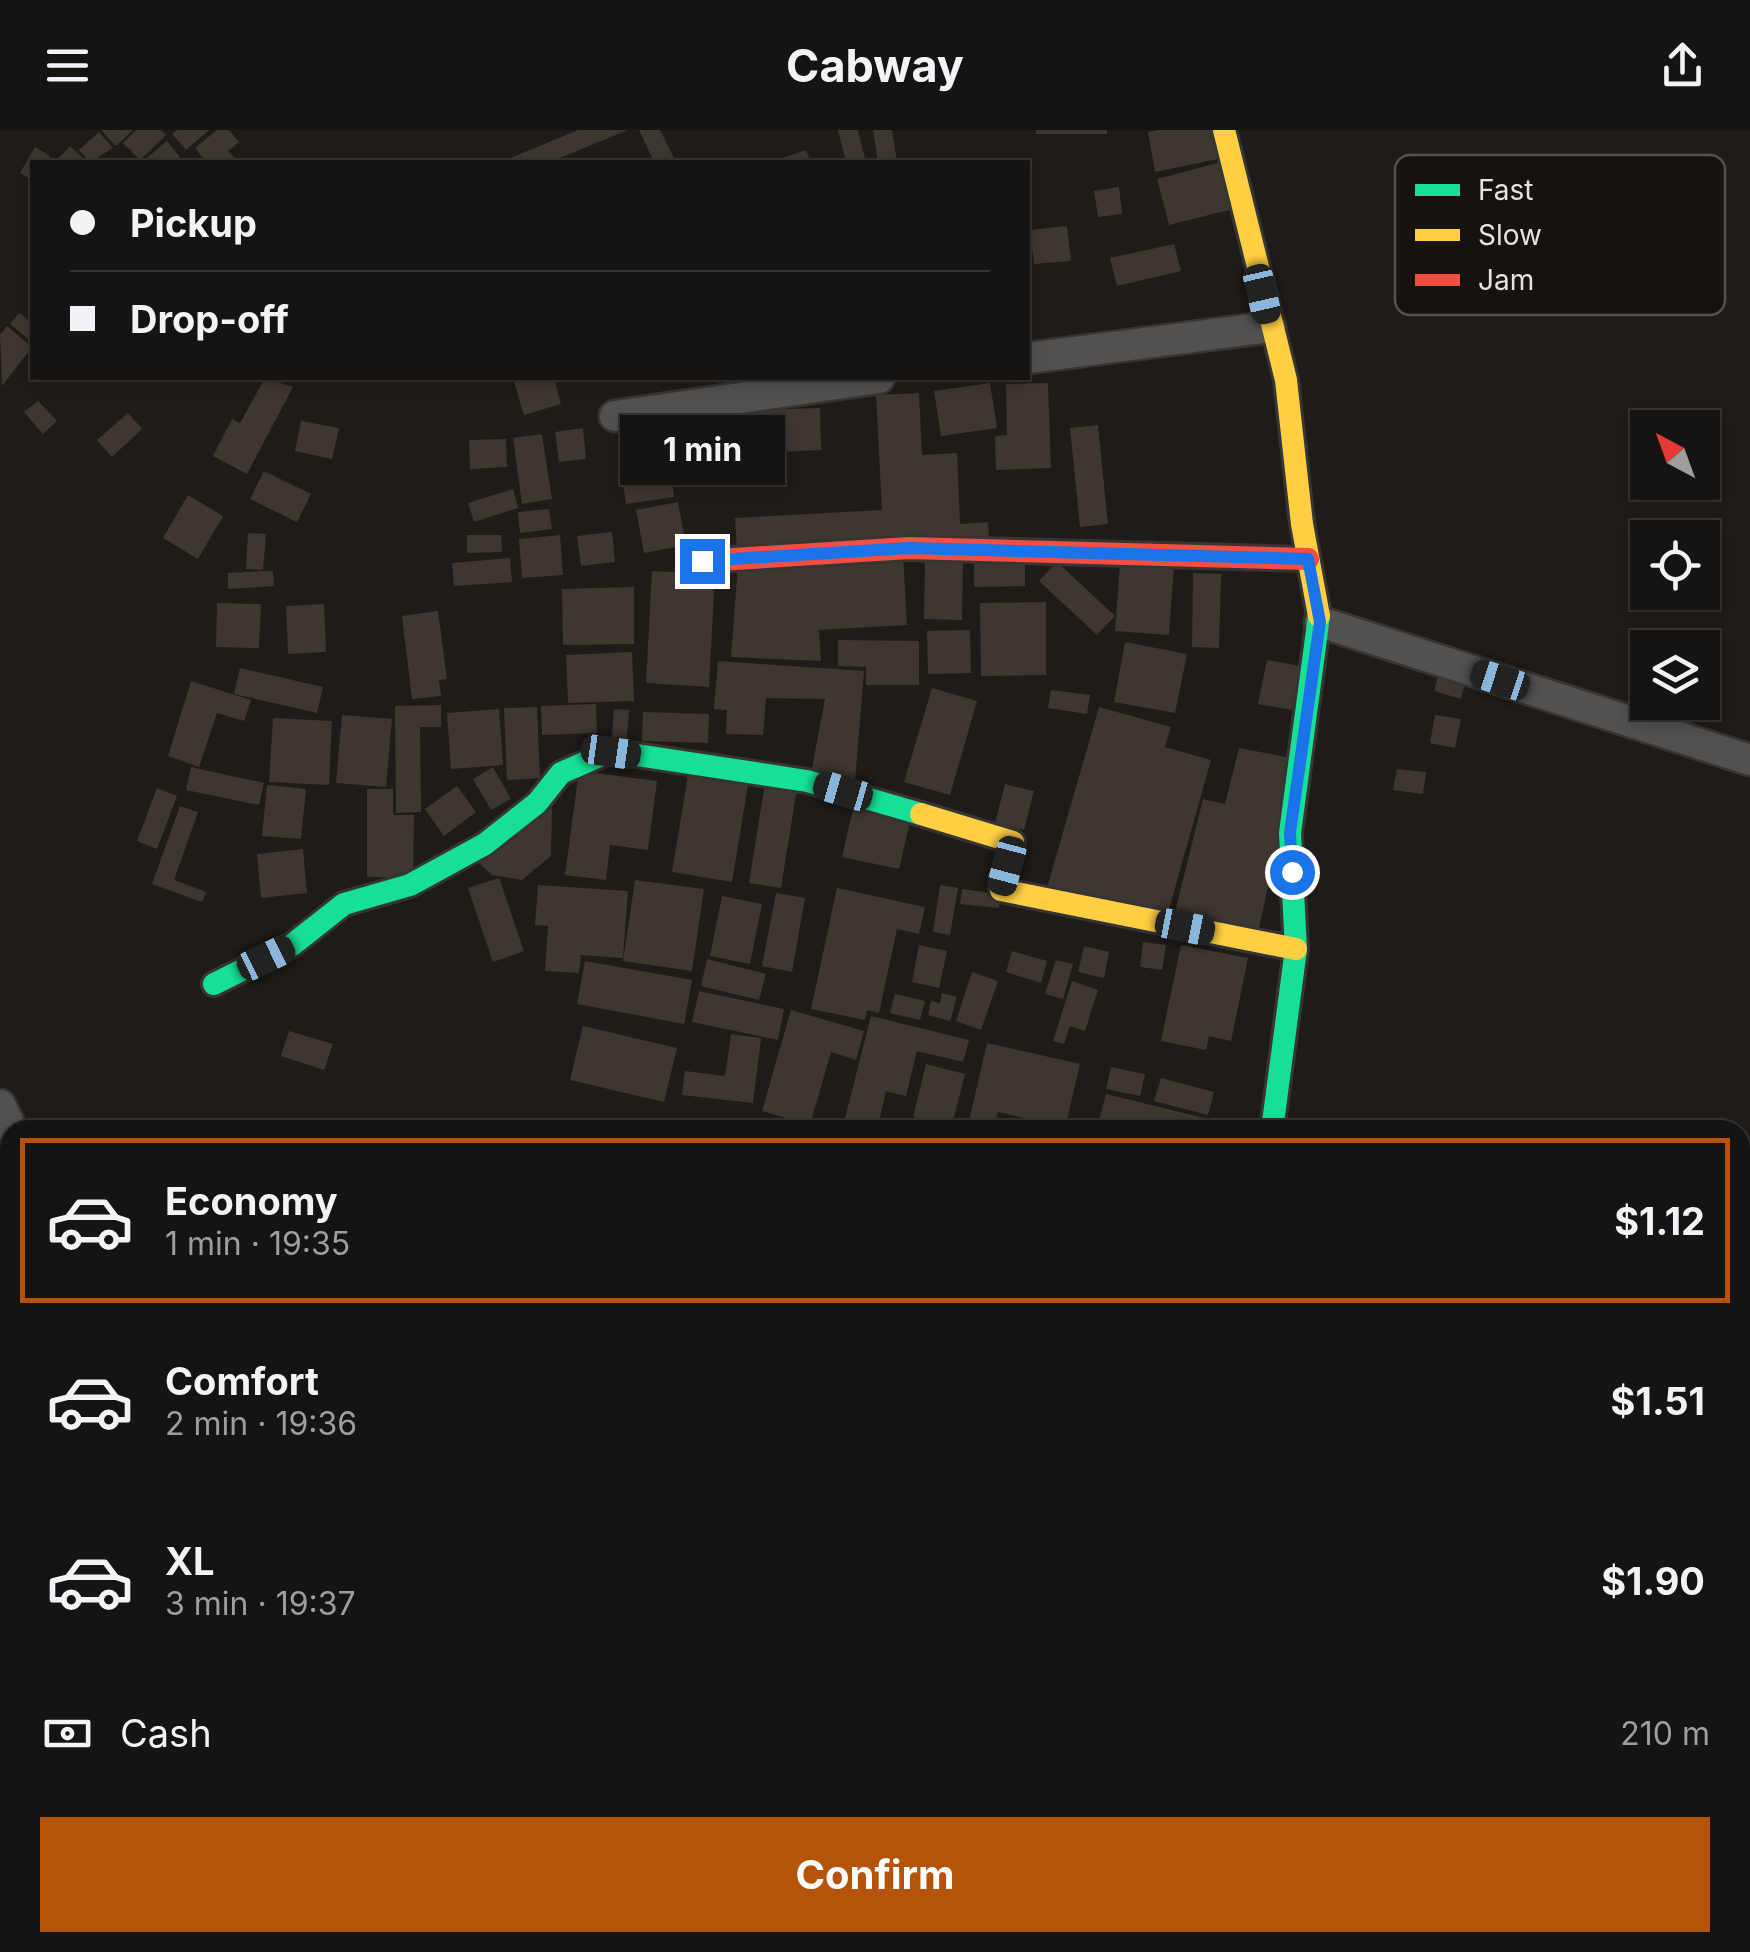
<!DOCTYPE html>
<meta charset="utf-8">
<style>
:root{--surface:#161412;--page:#1f1d1b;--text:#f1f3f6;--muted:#9e9e9f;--line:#353332;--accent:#b45309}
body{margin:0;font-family:Inter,sans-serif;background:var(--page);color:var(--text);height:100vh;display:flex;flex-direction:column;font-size:38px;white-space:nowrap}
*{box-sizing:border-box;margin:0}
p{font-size:32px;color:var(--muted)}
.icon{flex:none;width:55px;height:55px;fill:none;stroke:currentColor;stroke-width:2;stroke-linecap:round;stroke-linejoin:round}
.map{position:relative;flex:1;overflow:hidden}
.drawer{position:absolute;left:0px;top:990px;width:1750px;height:832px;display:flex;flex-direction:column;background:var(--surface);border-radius:30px 30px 0 0;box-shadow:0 5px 15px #0003,0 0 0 2px var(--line)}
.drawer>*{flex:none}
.top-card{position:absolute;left:30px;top:30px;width:1000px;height:220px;border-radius:0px;box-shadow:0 5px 15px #0003,0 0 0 2px var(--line);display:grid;align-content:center;height:220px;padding:0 40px;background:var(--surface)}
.needle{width:65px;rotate:319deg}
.buttons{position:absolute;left:1630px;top:280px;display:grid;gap:20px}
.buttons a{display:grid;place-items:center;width:90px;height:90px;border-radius:0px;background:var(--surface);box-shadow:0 5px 15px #0003,0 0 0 2px var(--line);font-size:50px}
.end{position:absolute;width:45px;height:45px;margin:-22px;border:12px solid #1a73e8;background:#fff;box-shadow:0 0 0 5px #fff}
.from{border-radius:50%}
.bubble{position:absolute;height:70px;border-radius:0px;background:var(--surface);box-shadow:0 5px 15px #0003,0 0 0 2px var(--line);font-size:32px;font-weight:700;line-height:70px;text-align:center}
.car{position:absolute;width:30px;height:60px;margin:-30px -15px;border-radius:12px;box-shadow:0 0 8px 2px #0007;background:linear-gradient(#222 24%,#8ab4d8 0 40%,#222 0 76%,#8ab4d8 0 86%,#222 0)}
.top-card b{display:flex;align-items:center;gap:35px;height:95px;font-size:38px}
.top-card b+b{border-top:2px solid var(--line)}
.top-card i{width:25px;height:25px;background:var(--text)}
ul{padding:18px 0 0;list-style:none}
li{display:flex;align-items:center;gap:30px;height:165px;margin:0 20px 15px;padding:0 20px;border:5px solid transparent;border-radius:0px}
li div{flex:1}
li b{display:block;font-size:38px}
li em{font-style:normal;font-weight:700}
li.selected{border-color:var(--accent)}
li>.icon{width:90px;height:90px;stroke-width:1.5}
.pay{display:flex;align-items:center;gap:25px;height:110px;padding:0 40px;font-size:38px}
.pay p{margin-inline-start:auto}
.cta{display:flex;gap:20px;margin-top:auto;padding:20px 40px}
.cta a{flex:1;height:115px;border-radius:0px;background:var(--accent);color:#fff;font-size:40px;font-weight:700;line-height:115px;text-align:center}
header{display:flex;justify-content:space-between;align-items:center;height:130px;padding:0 40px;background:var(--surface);font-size:45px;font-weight:700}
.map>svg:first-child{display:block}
.building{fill:#3e3730}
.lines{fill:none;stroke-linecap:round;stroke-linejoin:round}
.street-casing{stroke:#373534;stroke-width:35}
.fast-casing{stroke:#373534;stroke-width:28}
.slow-casing{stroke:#373534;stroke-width:28}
.jam-casing{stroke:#373534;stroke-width:28}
.street{stroke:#53514f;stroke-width:30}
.fast{stroke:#16e098;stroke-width:22}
.slow{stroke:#ffcf43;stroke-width:22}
.jam{stroke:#f24e42;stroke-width:22}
.route{stroke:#1a73e8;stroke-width:12}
.key{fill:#16130e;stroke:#54514d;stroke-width:2.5}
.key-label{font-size:28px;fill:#e5e3df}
</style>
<header><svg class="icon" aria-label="menu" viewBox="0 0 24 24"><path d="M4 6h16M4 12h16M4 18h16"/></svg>Cabway<svg class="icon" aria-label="share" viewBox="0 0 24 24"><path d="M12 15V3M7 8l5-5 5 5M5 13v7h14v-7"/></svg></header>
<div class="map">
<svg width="1750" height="1822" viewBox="0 0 1750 1822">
<rect width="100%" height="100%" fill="#1e1b18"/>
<g class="building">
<polygon points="101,0 133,0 116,16"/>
<polygon points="136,0 161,0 166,5 140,30 123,13"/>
<polygon points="177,0 209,0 186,20 172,4"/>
<polygon points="217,0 229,0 239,12 228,21 238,32 206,32 195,18"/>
<polygon points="578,0 628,0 550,32 501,32"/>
<polygon points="639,0 660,0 676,32 654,32"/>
<polygon points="838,0 858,0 866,32 846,32"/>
<polygon points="873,0 892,0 897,32 878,32"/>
<rect x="1036" y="0" width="71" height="4"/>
<polygon points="1159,0 1212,0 1218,29 1155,42 1148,2"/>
<polygon points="99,2 113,18 90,32 79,20"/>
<polygon points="167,11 180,27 173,32 142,32"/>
<polygon points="70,16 87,32 62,32 58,29"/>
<polygon points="35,17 50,26 47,32 32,32 32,50 20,43"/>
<polygon points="806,20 811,32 771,32"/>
<polygon points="1221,32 1233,79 1169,95 1157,49"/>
<polygon points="1119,57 1122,84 1098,87 1094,61"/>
<polygon points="1067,96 1071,131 1034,134 1030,100"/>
<polygon points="1174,114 1181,141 1117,156 1110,128"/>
<polygon points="19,183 30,191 32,189 32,212 10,194"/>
<polygon points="7,196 32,217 2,256 0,205"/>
<polygon points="265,248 293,257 247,344 213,326 232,289 240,293"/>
<polygon points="513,248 554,248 561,274 524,285"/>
<polygon points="990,253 997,298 941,306 934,261"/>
<polygon points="1048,253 1051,338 996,340 995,306 1007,305 1006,254"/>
<polygon points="919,263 922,325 957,323 960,394 988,392 989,409 737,423 735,388 882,380 876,265"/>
<polygon points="38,271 57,291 43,304 24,282"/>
<polygon points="820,278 821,320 762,323 760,280"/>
<polygon points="747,281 748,294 741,295 747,333 709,338 702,287"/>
<polygon points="128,283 142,299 112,327 97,310"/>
<polygon points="650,289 655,320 624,326 619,295"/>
<polygon points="301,291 339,298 332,329 295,321"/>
<polygon points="1098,295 1108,394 1080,397 1070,298"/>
<polygon points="583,298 586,329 559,332 555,302"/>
<polygon points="542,304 552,369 522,374 513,308"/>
<polygon points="506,309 507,337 470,339 469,310"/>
<polygon points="669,326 674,367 626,374 620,333"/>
<polygon points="264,341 311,364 297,392 250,369"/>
<polygon points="513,359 518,378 474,392 468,373"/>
<polygon points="188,365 223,386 198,429 163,408"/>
<polygon points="678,372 686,415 644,423 636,380"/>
<polygon points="549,379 552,399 520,403 518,382"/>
<polygon points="612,402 615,432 581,436 577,406"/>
<polygon points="248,403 266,404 263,440 246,439"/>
<polygon points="467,405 501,405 502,422 467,423"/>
<polygon points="560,405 563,445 522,448 519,409"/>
<polygon points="903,424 907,495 819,500 821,531 731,527 738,434"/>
<polygon points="510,428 512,452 454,456 452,433"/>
<polygon points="1025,428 1025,456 974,457 974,429"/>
<polygon points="925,431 963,432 962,490 924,489"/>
<polygon points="1057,432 1115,486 1097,505 1039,451"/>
<polygon points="1120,433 1174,437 1169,505 1115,501"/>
<polygon points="263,441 273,441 274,456 228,459 228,443"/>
<polygon points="652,441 715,444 709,557 646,553"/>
<polygon points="1193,443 1221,444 1219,518 1192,517"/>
<polygon points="634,457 634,514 563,515 562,459"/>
<polygon points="1046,472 1046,545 981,546 980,473"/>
<polygon points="217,473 261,474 259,518 216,517"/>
<polygon points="324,474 326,522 288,524 286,476"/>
<polygon points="438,481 447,549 439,550 441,566 412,569 402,486"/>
<polygon points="970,500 971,543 928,544 927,501"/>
<polygon points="838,510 919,511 919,555 866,555 866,537 838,536"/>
<polygon points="1125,512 1187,524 1175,583 1114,572"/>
<polygon points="632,522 634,571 568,573 566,525"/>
<polygon points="1267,530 1300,536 1292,580 1258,574"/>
<polygon points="718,531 864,541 855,652 810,649 825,569 766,568 763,605 726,604 727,580 714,579"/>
<polygon points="240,538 323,557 317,583 234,564"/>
<polygon points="1440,539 1467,547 1461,569 1434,561"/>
<polygon points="191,551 251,570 244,591 217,583 199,637 168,626"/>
<polygon points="932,558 977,571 950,665 904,652"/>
<polygon points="1051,560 1090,565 1087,584 1048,578"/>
<polygon points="596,574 597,603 542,605 541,576"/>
<polygon points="441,575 441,597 420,597 421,682 396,683 395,576"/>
<polygon points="537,577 540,648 507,650 504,578"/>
<polygon points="1099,577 1171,597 1165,617 1211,630 1166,790 1047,758"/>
<polygon points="499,579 503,635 451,639 447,583"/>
<polygon points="614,579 629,580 627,608 612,607"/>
<polygon points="643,582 709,584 708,613 642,611"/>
<polygon points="342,585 392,589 386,657 336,653"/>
<polygon points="1435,585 1461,589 1455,618 1430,613"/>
<polygon points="273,588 332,591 329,655 269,652"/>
<polygon points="1239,618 1296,629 1258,802 1175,782 1203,669 1225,674"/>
<polygon points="191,637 264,653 259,675 186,660"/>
<polygon points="493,637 511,669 491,680 473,649"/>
<polygon points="689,639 749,649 732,752 672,742"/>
<polygon points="1397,639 1426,642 1423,664 1393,660"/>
<polygon points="579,641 657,651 648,720 610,715 606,750 565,745"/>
<polygon points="765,653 797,658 781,758 749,753"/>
<polygon points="1005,654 1034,661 1024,700 995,693"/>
<polygon points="267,655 306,659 301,709 262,706"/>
<polygon points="457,656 476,682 444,706 425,679"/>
<polygon points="157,658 177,666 157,719 137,711"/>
<polygon points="367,659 393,659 393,685 414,685 413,747 367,747"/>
<polygon points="180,676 198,682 174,750 206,762 202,772 152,754"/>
<polygon points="552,678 551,726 522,750 492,745 478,732"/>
<polygon points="853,679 910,692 899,739 842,727"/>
<polygon points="303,719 307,763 261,768 257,724"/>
<polygon points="499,748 524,821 493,832 468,758"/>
<polygon points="635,750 704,759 692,841 623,831"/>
<polygon points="538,755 628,761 623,828 581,825 579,843 545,841 548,796 535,795"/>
<polygon points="940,755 958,758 950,805 933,802"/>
<polygon points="837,758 925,777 919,804 897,799 879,883 867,880 865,890 811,879"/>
<polygon points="962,759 1000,764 999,778 960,774"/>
<polygon points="776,763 805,768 792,842 762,836"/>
<polygon points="722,766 762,774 750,834 710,826"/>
<polygon points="1143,812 1166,815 1162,840 1140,837"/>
<polygon points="919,815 947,821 939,858 912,852"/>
<polygon points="1181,815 1248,828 1231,911 1209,906 1206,920 1161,911"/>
<polygon points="1084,816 1109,822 1104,848 1078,842"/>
<polygon points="1012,821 1047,831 1041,853 1006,842"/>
<polygon points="707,829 766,844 759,870 701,856"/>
<polygon points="1056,830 1073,834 1063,869 1045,864"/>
<polygon points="585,831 692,850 684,894 577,874"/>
<polygon points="972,842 998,851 981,900 956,891"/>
<polygon points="1072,851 1098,860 1085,901 1070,896 1064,914 1053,911"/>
<polygon points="699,861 784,879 778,910 692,892"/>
<polygon points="942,863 957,867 950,891 928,885 931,871 940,873"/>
<polygon points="895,864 925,871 920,890 890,883"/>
<polygon points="791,880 864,901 856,930 831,922 810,995 762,981"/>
<polygon points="871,886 969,910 963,932 917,921 906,966 886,961 877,1000 844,992"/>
<polygon points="583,896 677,918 664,972 570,950"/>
<polygon points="289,901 333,914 324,940 281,926"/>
<polygon points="731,904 761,908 753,973 682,965 685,941 725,946"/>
<polygon points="987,913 1080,934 1065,998 998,982 993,1000 967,1000"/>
<polygon points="926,934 965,944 952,996 913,987"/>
<polygon points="1111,937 1145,944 1140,966 1106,959"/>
<polygon points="1161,948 1214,962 1208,985 1154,971"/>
<polygon points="1106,964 1229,994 1227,1000 1111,1000 1098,995"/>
<polygon points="725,989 785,998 785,1000 723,1000"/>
<polygon points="899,990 940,998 940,1000 897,1000"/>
<polygon points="0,1331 10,1333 10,1380 0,1379"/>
<polygon points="9,1400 10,1400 10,1475 0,1471 0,1427"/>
<polygon points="744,1812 772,1812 768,1822 740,1822"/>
<polygon points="883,1812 922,1812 948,1821 880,1822"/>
<polygon points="1003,1812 1047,1812 1044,1822 1000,1822"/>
<polygon points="1069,1812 1116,1812 1113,1822 1067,1822"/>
</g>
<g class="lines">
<g class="street-casing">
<g id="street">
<polyline points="1028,228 1270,197"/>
<polyline points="615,286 879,248"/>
<polyline points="1320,492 1750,630"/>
<polyline points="0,975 12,1000"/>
<polyline points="949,1812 968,1822"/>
<polyline points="1208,1822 1211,1812"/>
</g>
</g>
<g class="fast-casing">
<g id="fast">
<polyline points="214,854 292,815 344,774 410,755 485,714 537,673 561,643 611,621 807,651 921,684"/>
<polyline points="1272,1000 1296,819 1290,703 1319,486"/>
</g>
</g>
<g class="slow-casing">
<g id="slow">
<polyline points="1224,0 1286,250 1302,394 1319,486"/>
<polyline points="921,684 1013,712 1001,760 1296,819"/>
</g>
</g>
<g class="jam-casing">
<polyline id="jam" points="702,431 909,418 1308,429"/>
</g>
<use href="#street" class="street"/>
<use href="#fast" class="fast"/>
<use href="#slow" class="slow"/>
<use href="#jam" class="jam"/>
</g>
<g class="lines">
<polyline class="route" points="702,431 909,418 1308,429 1320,492 1290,703 1292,742"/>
</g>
<rect x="1395" y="25" width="330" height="160" rx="15" class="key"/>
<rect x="1415" y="54" width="45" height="12" fill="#16e098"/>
<rect x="1415" y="99" width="45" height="12" fill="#ffcf43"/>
<rect x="1415" y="144" width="45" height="12" fill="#f24e42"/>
<g class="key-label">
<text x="1478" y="70">Fast</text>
<text x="1478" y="115">Slow</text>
<text x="1478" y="160">Jam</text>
</g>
</svg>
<div class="buttons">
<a><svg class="needle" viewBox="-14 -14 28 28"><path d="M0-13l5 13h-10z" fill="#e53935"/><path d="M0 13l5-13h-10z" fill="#9e9e9f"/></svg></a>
<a><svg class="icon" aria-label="locate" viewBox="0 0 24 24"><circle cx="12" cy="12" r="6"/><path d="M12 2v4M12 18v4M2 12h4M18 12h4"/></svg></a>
<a><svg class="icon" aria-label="layers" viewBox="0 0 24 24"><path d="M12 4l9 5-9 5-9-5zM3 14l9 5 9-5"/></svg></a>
</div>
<i class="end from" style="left:1292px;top:742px"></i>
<i class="end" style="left:702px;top:431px"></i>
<div class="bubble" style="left:620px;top:285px;width:165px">1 min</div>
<i class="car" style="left:1262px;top:164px;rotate:167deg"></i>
<i class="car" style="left:1500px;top:550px;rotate:288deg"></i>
<i class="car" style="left:611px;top:622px;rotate:98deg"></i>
<i class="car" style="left:843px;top:661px;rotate:286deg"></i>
<i class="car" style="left:1007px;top:736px;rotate:195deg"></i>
<i class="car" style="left:1185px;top:797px;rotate:101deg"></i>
<i class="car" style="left:266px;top:828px;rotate:64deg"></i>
<div class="top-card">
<b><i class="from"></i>Pickup</b>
<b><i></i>Drop-off</b>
</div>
<section class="drawer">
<ul>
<li class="selected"><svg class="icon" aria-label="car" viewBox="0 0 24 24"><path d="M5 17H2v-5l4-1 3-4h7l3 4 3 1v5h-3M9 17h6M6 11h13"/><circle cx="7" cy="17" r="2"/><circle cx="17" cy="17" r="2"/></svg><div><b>Economy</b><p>1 min · 19:35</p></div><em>$1.12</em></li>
<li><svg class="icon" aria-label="car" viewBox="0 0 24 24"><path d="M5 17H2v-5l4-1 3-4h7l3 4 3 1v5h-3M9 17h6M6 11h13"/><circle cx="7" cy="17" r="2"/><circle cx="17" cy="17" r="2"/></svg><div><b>Comfort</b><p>2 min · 19:36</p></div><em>$1.51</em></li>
<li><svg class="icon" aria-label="car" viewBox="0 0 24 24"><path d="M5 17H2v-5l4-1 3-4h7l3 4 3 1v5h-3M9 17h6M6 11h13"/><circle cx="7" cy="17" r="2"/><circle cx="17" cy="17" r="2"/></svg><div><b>XL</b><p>3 min · 19:37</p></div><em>$1.90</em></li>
</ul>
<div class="pay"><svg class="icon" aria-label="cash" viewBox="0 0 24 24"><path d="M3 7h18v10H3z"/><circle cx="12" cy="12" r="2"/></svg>Cash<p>210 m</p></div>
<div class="cta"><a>Confirm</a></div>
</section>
</div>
